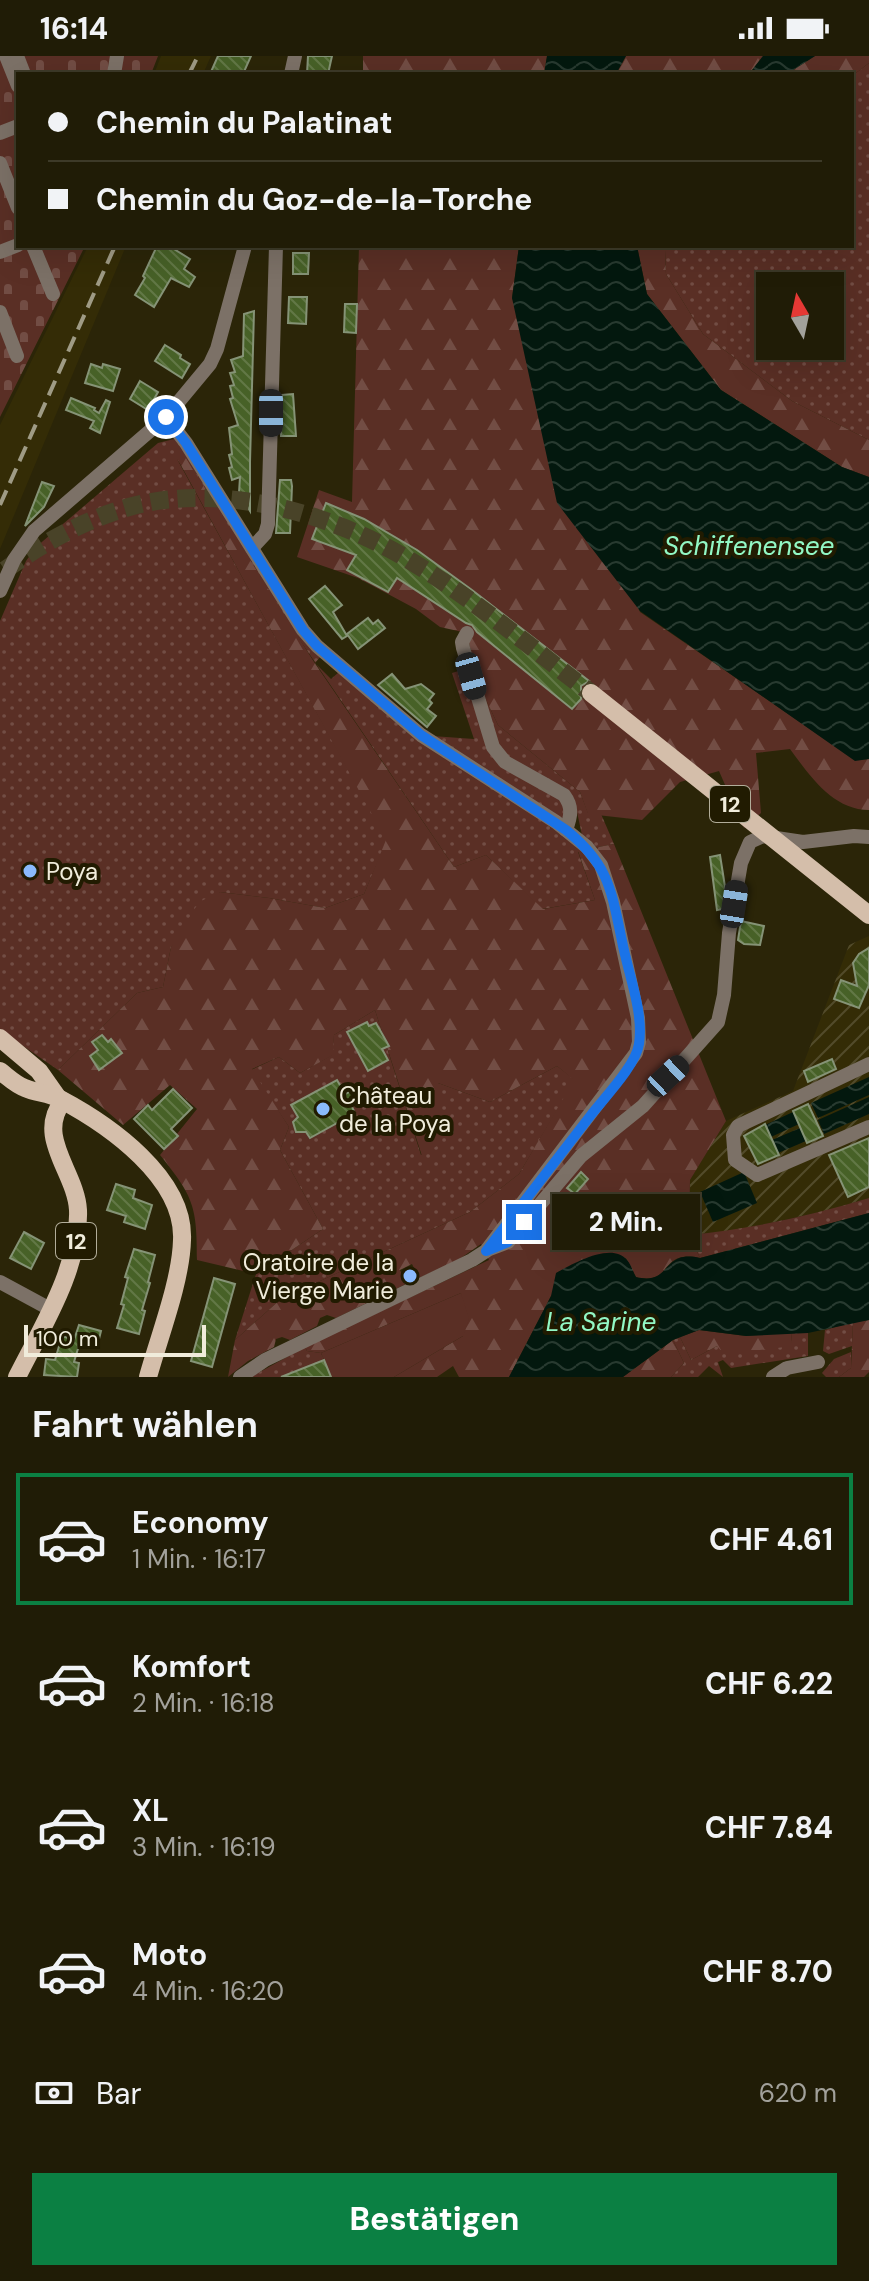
<!DOCTYPE html>
<html lang="de">
<meta charset="utf-8">
<style>
:root{--surface:#201c06;--page:#2d2914;--text:#f1f3f6;--muted:#a2a19b;--line:#3d3a28;--accent:#0b8043}
body{margin:0;font-family:"DM Sans",sans-serif;background:var(--page);color:var(--text);height:100vh;display:flex;flex-direction:column;font-size:30px;white-space:nowrap}
*{box-sizing:border-box;margin:0}
p{font-size:26px;color:var(--muted)}
.icon{flex:none;width:44px;height:44px;fill:none;stroke:currentColor;stroke-width:2;stroke-linecap:round;stroke-linejoin:round}
.map{position:relative;height:1321px;overflow:hidden}
.sheet{display:flex;flex-direction:column;background:var(--surface);flex:1}
.sheet>*{flex:none}
.guide{position:absolute;left:16px;top:16px;width:838px;height:176px;border-radius:0px;box-shadow:0 8px 32px #0002,0 0 0 2px var(--line);display:grid;align-content:center;height:176px;padding:0 32px;background:var(--surface)}
.needle{width:52px;rotate:351deg}
.fabs{position:absolute;left:756px;top:216px;display:grid;gap:16px}
.fabs a{display:grid;place-items:center;width:88px;height:88px;border-radius:0px;background:var(--surface);box-shadow:0 8px 32px #0002,0 0 0 2px var(--line);font-size:40px}
.scale{position:absolute;left:24px;bottom:20px;width:182px;box-sizing:border-box;padding-left:8px;border:4px solid #f0ecdb;border-top:0;font-size:22px;line-height:28px;white-space:nowrap;color:#f0ecdb;-webkit-text-stroke:6px #211b01;paint-order:stroke}
.end{position:absolute;width:36px;height:36px;margin:-18px;border:10px solid #1a73e8;background:#fff;box-shadow:0 0 0 4px #fff}
.from{border-radius:50%}
.bubble{position:absolute;height:56px;border-radius:0px;background:var(--surface);box-shadow:0 8px 32px #0002,0 0 0 2px var(--line);font-size:26px;font-weight:800;line-height:56px;text-align:center}
.car{position:absolute;width:24px;height:48px;margin:-24px -12px;border-radius:10px;box-shadow:0 0 6px 2px #0007;background:linear-gradient(#222 24%,#8ab4d8 0 40%,#222 0 76%,#8ab4d8 0 86%,#222 0)}
.guide b{display:flex;align-items:center;gap:28px;height:76px;font-size:30px}
.guide b+b{border-top:2px solid var(--line)}
.guide i{width:20px;height:20px;background:var(--text)}
ul{padding:0;list-style:none}
li{display:flex;align-items:center;gap:24px;height:132px;margin:0 16px 12px;padding:0 16px;border:4px solid transparent;border-radius:0px}
li div{flex:1}
li b{display:block;font-size:30px}
li em{font-style:normal;font-weight:800}
li.current{border-color:var(--accent)}
li>.icon{width:72px;height:72px;stroke-width:1.5}
h2{padding:0 32px;font-size:36px;line-height:96px}
.pay{display:flex;align-items:center;gap:20px;height:88px;padding:0 32px;font-size:30px}
.pay p{margin-inline-start:auto}
.cta{display:flex;gap:16px;margin-top:auto;padding:16px 32px}
.cta a{flex:1;height:92px;border-radius:0px;background:var(--accent);color:#fff;font-size:32px;font-weight:800;line-height:92px;text-align:center}
.status{display:flex;justify-content:space-between;align-items:center;height:56px;padding:0 40px;background:var(--surface);direction:ltr}
.status svg{height:22px;fill:currentColor}
.map>svg:first-child{display:block}
.built{fill:#342c06}
.industrial{fill:url(#industrial-furrows)}
.grass{fill:url(#grass-dots);fill-rule:evenodd}
.forest{fill:url(#forest-firs)}
.cemetery{fill:url(#cemetery-stones)}
.park{fill:#5a2f25}
.water{fill:url(#water-waves)}
.building{fill:url(#building-back-hatch);stroke:#859376;stroke-width:2}
.lines{fill:none;stroke-linecap:round;stroke-linejoin:round}
.major-tunnel{stroke:#494328;stroke-width:18;stroke-dasharray:18 9;stroke-linecap:butt}
.minor{stroke:#7c7167;stroke-width:14}
.major{stroke:#d4beaa;stroke-width:18}
.rail{stroke:#9f9b85;stroke-width:4;stroke-dasharray:16 8;stroke-linecap:butt}
.major-bridge{stroke:#d4beaa;stroke-width:18}
.route{stroke:#1a73e8;stroke-width:10}
.poi-dot{fill:#8abafc;stroke:#211b01;stroke-width:3}
.labels{text-anchor:middle;dominant-baseline:central;stroke-width:8;stroke-linejoin:round;paint-order:stroke}
.shield{fill:#211b01;stroke:#b2ad9a;stroke-width:2}
.shield-label{font-size:22px;font-weight:bold;fill:#f0ecdb}
.poi-label{font-size:24px;fill:#f0ecdb;stroke:#211b01;text-anchor:start}
.water-label{font-size:26px;font-style:italic;fill:#92f8c5;stroke:#211b01}
</style>
<div class="status"><b>16:14</b><svg viewBox="0 0 49 12"><path d="M0 12V9h3v3zM5 12V6h3v6zM10 12V3h3v9zM15 12V0h3v12zM26 1h20v11H26zM47 4h2v5h-2z"/></svg></div>
<div class="map">
<svg width="869" height="1321" viewBox="0 0 869 1321">
<defs>
<pattern id="industrial-furrows" width="10" height="10" patternUnits="userSpaceOnUse" patternTransform="scale(2)"><rect width="10" height="10" fill="#342c06"/><path d="M-1 1l2-2M0 10L10 0M9 11l2-2" fill="none" stroke="#524b2a"/></pattern>
<pattern id="grass-dots" width="8" height="8" patternUnits="userSpaceOnUse" patternTransform="scale(2)"><rect width="8" height="8" fill="#5a2f25"/><path d="M2 2h.1M6 6h.1" fill="none" stroke="#724d44" stroke-width="1.8" stroke-linecap="round"/></pattern>
<pattern id="forest-firs" width="22" height="20" patternUnits="userSpaceOnUse" patternTransform="scale(2)"><rect width="22" height="20" fill="#5a2f25"/><path d="M5 1l3.5 6h-7zM16 11l3.5 6h-7z" fill="#724d44"/></pattern>
<pattern id="cemetery-stones" width="16" height="16" patternUnits="userSpaceOnUse" patternTransform="scale(2)"><rect width="16" height="16" fill="#5a2f25"/><path d="M2 7V4a2 2 0 0 1 4 0v3zM10 15v-3a2 2 0 0 1 4 0v3z" fill="#724d44"/></pattern>
<pattern id="water-waves" width="16" height="10" patternUnits="userSpaceOnUse" patternTransform="scale(2)"><rect width="16" height="10" fill="#03180e"/><path d="M0 5q4-4 8 0t8 0" fill="none" stroke="#283a30"/></pattern>
<pattern id="building-back-hatch" width="6" height="6" patternUnits="userSpaceOnUse" patternTransform="scale(2)"><rect width="6" height="6" fill="#476127"/><path d="M-1 5l2 2M0 0l6 6M5-1l2 2" fill="none" stroke="#627846"/></pattern>
</defs>
<rect width="100%" height="100%" fill="#2b2508"/>
<g class="built">
<polygon points="161,0 211,0 203,18 154,18"/>
<polygon points="88,190 126,190 0,493 0,369"/>
</g>
<polygon class="industrial" points="869,880 869,1142 833,1153 734,1175 689,1179 690,1124 726,1065 793,1035 849,889"/>
<g class="grass">
<path d="M 869,7 L 869,384 L 792,345 L 703,278 L 666,218 L 665,194 L 668,190 L 852,190 L 852,20 ZM 770,230 L 830,230 L 830,290 L 770,290 Z"/>
<polygon points="178,382 321,600 315,607 331,623 339,616 556,771 584,794 578,796 595,844 542,853 486,799 454,811 177,403 387,784 364,838 325,852 269,842 220,836 171,891 163,931 137,937 58,1014 0,974 0,565 26,505 36,491 158,387"/>
<polygon points="465,613 490,693 560,742 566,754 564,762 558,763 432,680 474,683 452,617"/>
<polygon points="477,625 498,669 580,736 588,757 601,758 614,788 593,792 582,779 575,747 511,704 499,690"/>
<polygon points="375,954 421,1099 438,1088 438,1027 490,1046 557,1010 575,1024 519,1118 470,1156 281,1243 235,1284 256,1218 323,1173 280,1094 289,1071 251,1014 279,1001 300,1017 332,999 334,979"/>
<path d="M 869,1142 L 869,1157 L 700,1202 L 689,1179 C 750,1173 810,1160 869,1142 Z"/>
<polygon points="853,1266 852,1290 829,1298 823,1295 825,1274"/>
<polygon points="791,1276 808,1277 808,1300 731,1312 723,1304 718,1306 723,1321 709,1310 698,1321 671,1321 684,1307 673,1284 680,1281 691,1304 717,1290 792,1286"/>
<polygon points="305,1291 307,1295 321,1297 324,1304 280,1321 251,1321"/>
<polygon points="851,1296 851,1312 839,1321 826,1321 822,1317 834,1303"/>
</g>
<g class="forest">
<polygon points="363,0 547,0 544,18 363,18"/>
<polygon points="626,0 763,0 749,18 616,18"/>
<polygon points="815,0 869,0 869,7 852,20 787,18"/>
<path d="M 359,190 L 519,190 L 512,242 L 640,556 L 855,704 L 869,703 L 869,754 C 833,754 810,720 790,693 L 756,697 L 761,757 L 744,772 L 719,715 L 680,726 L 642,764 L 588,758 L 580,736 L 498,669 L 477,625 L 467,577 L 440,571 L 416,553 L 358,522 L 297,501 L 319,434 L 352,446 Z"/>
<polygon points="637,190 668,190 665,194 666,218 703,278 792,345 869,384 869,421 842,411 721,334 647,238"/>
<path d="M 181,394 L 314,606 L 454,811 L 486,799 L 543,853 L 595,844 L 578,795 L 614,788 L 726,1065 L 690,1124 L 689,1179 L 700,1202 C 658,1193 674,1230 636,1221 L 626,1202 L 551,1240 L 509,1321 L 459,1321 L 453,1310 L 437,1321 L 394,1321 L 463,1280 L 461,1237 L 321,1297 L 307,1295 L 305,1291 L 489,1204 L 481,1188 L 458,1204 L 419,1222 L 412,1208 L 400,1214 L 406,1228 L 336,1262 L 327,1259 L 320,1262 L 317,1270 L 290,1284 L 282,1281 L 276,1283 L 274,1291 L 248,1305 L 228,1321 L 235,1284 L 281,1243 L 470,1156 L 519,1118 L 574,1024 L 557,1010 L 490,1046 L 438,1027 L 438,1089 L 422,1100 L 375,954 L 334,979 L 333,999 L 300,1017 L 279,1001 L 252,1013 L 289,1071 L 280,1094 L 323,1173 L 256,1218 L 197,1204 C 197,1151 194,1141 160,1099 L 197,1053 L 170,1029 L 123,1069 L 58,1014 L 137,937 L 163,931 L 171,891 L 199,846 L 220,836 L 269,842 L 325,852 L 364,838 L 386,784 L 177,402 Z"/>
<polygon points="869,1264 869,1316 864,1321 839,1321 851,1312 853,1266"/>
<polygon points="699,1274 746,1280 791,1276 792,1286 785,1291 724,1298 717,1290 691,1304 680,1281"/>
<polygon points="673,1284 684,1307 671,1321 623,1321"/>
</g>
<polygon class="cemetery" points="0,0 158,0 151,18 18,18 18,190 85,190 0,361"/>
<polygon class="park" points="461,1237 469,1263 463,1280 394,1321 331,1321 321,1297"/>
<g class="water">
<polygon points="547,0 626,0 616,18 544,18"/>
<polygon points="763,0 815,0 787,18 749,18"/>
<polygon points="519,190 637,190 647,238 721,334 842,411 869,421 869,703 855,705 640,555 557,447 512,242"/>
<polygon points="869,1021 869,1039 818,1062 811,1047"/>
<polygon points="869,1041 869,1058 824,1078 818,1064"/>
<polygon points="793,1056 799,1068 771,1081 765,1069"/>
<polygon points="800,1072 806,1085 778,1097 772,1084"/>
<polygon points="744,1116 757,1147 713,1166 700,1136"/>
<path d="M 869,1157 L 869,1264 L 808,1277 L 746,1280 L 699,1274 L 673,1284 L 623,1321 L 509,1321 L 551,1240 L 556,1217 C 572,1208 612,1185 627,1204 C 631,1208 633,1216 636,1221 C 672,1230 661,1193 700,1202 Z"/>
</g>
<g class="building">
<polygon points="218,0 251,0 243,18 210,18"/>
<polygon points="308,0 332,0 328,18 307,18"/>
<polygon points="157,190 169,190 190,203 184,213 195,221 189,231 171,222 154,251 135,239 145,222 143,220"/>
<polygon points="293,197 309,197 308,218 293,218"/>
<polygon points="289,241 307,241 306,268 288,267"/>
<polygon points="345,248 357,248 356,277 344,276"/>
<polygon points="254,255 250,406 250,455 239,437 240,421 232,424 229,412 232,411 229,399 232,398 229,372 238,369 230,343 233,342 230,330 234,329 230,317 235,316 231,304 243,300 244,258"/>
<polygon points="165,289 181,299 180,302 190,308 182,322 155,305"/>
<polygon points="91,308 102,312 103,308 120,313 113,335 85,327"/>
<polygon points="140,325 158,336 148,354 130,343"/>
<polygon points="293,338 296,380 281,380 282,339"/>
<polygon points="71,342 95,352 94,354 99,357 106,344 110,346 100,377 90,372 94,365 66,354"/>
<polygon points="280,424 291,424 292,430 290,477 276,477"/>
<polygon points="42,426 54,430 44,451 25,470"/>
<polygon points="326,447 364,463 417,494 472,534 589,625 581,630 581,643 572,653 477,576 472,569 466,567 397,522 388,536 347,514 356,499 312,483"/>
<polygon points="325,530 342,549 333,556 347,580 342,583 309,543"/>
<polygon points="368,562 373,568 378,564 385,572 358,593 347,578"/>
<polygon points="392,618 405,633 421,628 434,638 429,644 432,647 427,653 436,660 427,671 378,629"/>
<polygon points="720,799 726,837 723,853 717,854 710,801"/>
<polygon points="741,865 764,870 760,889 744,888 738,884"/>
<polygon points="869,892 869,929 859,952 834,943 841,924 857,930 853,907 859,898"/>
<polygon points="367,966 369,970 376,967 389,990 382,993 388,1004 368,1015 347,976"/>
<polygon points="102,979 108,986 111,983 122,997 99,1014 90,1000 98,994 92,986"/>
<polygon points="832,1003 836,1013 808,1026 804,1015"/>
<polygon points="337,1024 345,1038 359,1032 352,1051 355,1057 310,1082 306,1076 296,1076 293,1066 298,1061 291,1049"/>
<polygon points="173,1033 192,1052 171,1073 178,1080 164,1093 134,1063 148,1049 152,1054"/>
<polygon points="808,1048 823,1080 807,1087 793,1055"/>
<polygon points="765,1068 779,1099 758,1108 744,1080"/>
<polygon points="869,1082 869,1131 848,1141 829,1099"/>
<polygon points="581,1116 588,1123 575,1138 567,1132"/>
<polygon points="116,1128 135,1134 133,1142 152,1149 145,1173 124,1166 126,1160 107,1154"/>
<polygon points="24,1176 44,1187 31,1213 10,1202"/>
<polygon points="134,1193 155,1199 148,1226 150,1227 142,1254 145,1255 139,1278 117,1272 124,1249 121,1248 128,1222 125,1221"/>
<polygon points="214,1222 235,1228 212,1311 191,1305"/>
<polygon points="79,1269 101,1275 97,1291 80,1286 74,1306 79,1307 77,1321 44,1319 46,1303 55,1304 62,1280 74,1284"/>
<polygon points="324,1304 331,1321 281,1321"/>
</g>
<g class="lines">
<path class="major-tunnel" d="M 5,514 C 43,487 84,464 129,451 C 222,425 335,458 414,507 C 476,545 533,593 591,637"/>
<g class="minor">
<polyline points="6,0 18,30"/>
<polyline points="17,0 24,18"/>
<polyline points="114,18 117,0"/>
<polyline points="291,18 295,0"/>
<polyline points="0,77 18,70"/>
<polyline points="0,107 18,152"/>
<polyline points="33,190 53,238"/>
<polyline points="0,196 18,189"/>
<polyline points="0,256 17,300"/>
<polyline points="166,361 186,387 303,574 317,590 421,679 556,766 587,791 601,809 613,846 638,962 639,986 636,997 486,1195 472,1204 265,1304 240,1321"/>
<polyline points="252,492 265,478 268,468 276,190"/>
<polyline points="0,535 14,504 34,475 166,361 210,308 217,293 245,190"/>
<path d="M 467,577 L 462,586 L 463,592 L 493,691 L 505,706 L 564,739 C 573,751 571,760 566,774"/>
<polyline points="869,1008 738,1070 733,1079 735,1104 757,1119 869,1071"/>
<polyline points="487,1194 508,1186 581,1100 643,1050 718,966 724,939 729,877 741,807 750,786 763,780 803,786 854,780 869,781"/>
<polyline points="0,1226 50,1253"/>
<polyline points="773,1321 787,1312 818,1306"/>
</g>
<g class="major">
<polyline points="0,982 39,1015 58,1042"/>
<path d="M 0,1015 C 8,1021 16,1029 25,1032 C 36,1037 49,1037 60,1043 C 109,1069 185,1122 182,1184 C 181,1225 159,1281 148,1321"/>
<path d="M 17,1321 C 42,1271 80,1212 78,1154 C 76,1116 35,1081 63,1045"/>
</g>
<g class="rail">
<polyline points="189,18 198,0"/>
<polyline points="0,449 115,190"/>
</g>
<polyline class="major-bridge" points="591,637 869,859"/>
</g>
<g class="lines">
<path class="route" d="M 166,361 L 186,387 L 303,574 L 317,590 L 421,679 L 566,774 C 609,809 611,833 622,885 C 628,917 644,956 639,988 C 636,1009 605,1041 591,1059 C 556,1104 521,1149 486,1195 L 508,1186 L 524,1166"/>
</g>
<g class="poi-dot">
<circle cx="30" cy="815" r="8"/>
<circle cx="323" cy="1053" r="8"/>
<circle cx="410" cy="1220" r="8"/>
</g>
<g class="labels">
<g class="shield">
<rect x="710" y="730" width="40" height="36" rx="6"/>
<rect x="56" y="1167" width="40" height="36" rx="6"/>
</g>
<g class="shield-label">
<text x="730" y="748">12</text>
<text x="76" y="1185">12</text>
</g>
<g class="poi-label">
<text x="46" y="815">Poya</text>
<text x="339" y="1039">Château<tspan x="339" dy="28">de la Poya</tspan></text>
<text x="394" y="1206" text-anchor="end">Oratoire de la<tspan x="394" dy="28">Vierge Marie</tspan></text>
</g>
<g class="water-label">
<text x="749" y="490">Schiffenensee</text>
<text x="601" y="1266">La Sarine</text>
</g>
</g>
</svg>
<div class="fabs">
<a><svg class="needle" viewBox="-14 -14 28 28"><path d="M0-13l5 13h-10z" fill="#e53935"/><path d="M0 13l5-13h-10z" fill="#a2a19b"/></svg></a>
</div>
<div class="scale">100 m</div>
<i class="end from" style="left:166px;top:361px"></i>
<i class="end" style="left:524px;top:1166px"></i>
<div class="bubble" style="left:552px;top:1138px;width:148px">2 Min.</div>
<i class="car" style="left:271px;top:357px;rotate:180deg"></i>
<i class="car" style="left:471px;top:620px;rotate:164deg"></i>
<i class="car" style="left:734px;top:848px;rotate:9deg"></i>
<i class="car" style="left:668px;top:1020px;rotate:47deg"></i>
<div class="guide">
<b><i class="from"></i>Chemin du Palatinat</b>
<b><i></i>Chemin du Goz-de-la-Torche</b>
</div>
</div>
<section class="sheet">
<h2>Fahrt wählen</h2>
<ul>
<li class="current"><svg class="icon" aria-label="car" viewBox="0 0 24 24"><path d="M5 17H2v-5l4-1 3-4h7l3 4 3 1v5h-3M9 17h6M6 11h13"/><circle cx="7" cy="17" r="2"/><circle cx="17" cy="17" r="2"/></svg><div><b>Economy</b><p>1 Min. · 16:17</p></div><em>CHF 4.61</em></li>
<li><svg class="icon" aria-label="car" viewBox="0 0 24 24"><path d="M5 17H2v-5l4-1 3-4h7l3 4 3 1v5h-3M9 17h6M6 11h13"/><circle cx="7" cy="17" r="2"/><circle cx="17" cy="17" r="2"/></svg><div><b>Komfort</b><p>2 Min. · 16:18</p></div><em>CHF 6.22</em></li>
<li><svg class="icon" aria-label="car" viewBox="0 0 24 24"><path d="M5 17H2v-5l4-1 3-4h7l3 4 3 1v5h-3M9 17h6M6 11h13"/><circle cx="7" cy="17" r="2"/><circle cx="17" cy="17" r="2"/></svg><div><b>XL</b><p>3 Min. · 16:19</p></div><em>CHF 7.84</em></li>
<li><svg class="icon" aria-label="car" viewBox="0 0 24 24"><path d="M5 17H2v-5l4-1 3-4h7l3 4 3 1v5h-3M9 17h6M6 11h13"/><circle cx="7" cy="17" r="2"/><circle cx="17" cy="17" r="2"/></svg><div><b>Moto</b><p>4 Min. · 16:20</p></div><em>CHF 8.70</em></li>
</ul>
<div class="pay"><svg class="icon" aria-label="cash" viewBox="0 0 24 24"><path d="M3 7h18v10H3z"/><circle cx="12" cy="12" r="2"/></svg>Bar<p>620 m</p></div>
<div class="cta"><a>Bestätigen</a></div>
</section>
